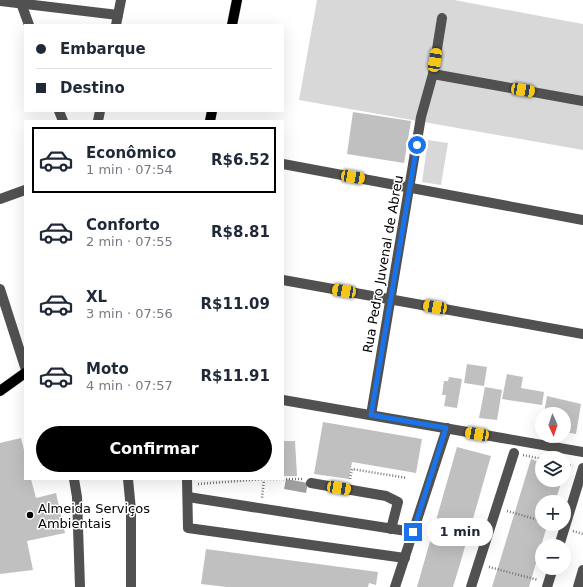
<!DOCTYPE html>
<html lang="pt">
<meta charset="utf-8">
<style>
:root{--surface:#fff;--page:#f6f6f7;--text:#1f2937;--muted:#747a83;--line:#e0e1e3;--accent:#000}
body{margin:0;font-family:"DejaVu Sans",sans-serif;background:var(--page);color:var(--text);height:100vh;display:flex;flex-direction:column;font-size:15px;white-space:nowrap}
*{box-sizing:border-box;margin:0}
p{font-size:13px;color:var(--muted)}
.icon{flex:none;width:22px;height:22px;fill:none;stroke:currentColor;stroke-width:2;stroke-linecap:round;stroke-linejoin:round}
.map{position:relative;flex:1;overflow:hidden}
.side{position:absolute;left:24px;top:120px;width:260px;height:360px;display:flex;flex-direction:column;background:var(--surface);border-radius:0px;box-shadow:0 4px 16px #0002}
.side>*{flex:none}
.guide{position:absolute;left:24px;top:24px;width:260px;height:88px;border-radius:0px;box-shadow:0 4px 16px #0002;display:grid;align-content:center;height:88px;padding:0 12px;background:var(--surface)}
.needle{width:26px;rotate:177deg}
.buttons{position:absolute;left:535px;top:407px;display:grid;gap:8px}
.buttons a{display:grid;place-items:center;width:36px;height:36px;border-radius:50%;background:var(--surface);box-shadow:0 4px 16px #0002;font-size:20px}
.end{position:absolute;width:18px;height:18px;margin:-9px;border:5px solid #1a73e8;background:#fff;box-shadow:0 0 0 2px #fff}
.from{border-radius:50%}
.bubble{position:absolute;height:28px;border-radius:14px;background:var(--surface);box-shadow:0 4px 16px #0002;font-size:13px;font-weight:800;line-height:28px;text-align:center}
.car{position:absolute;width:12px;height:24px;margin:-12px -6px;border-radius:5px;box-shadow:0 0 3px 1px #0007;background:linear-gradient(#f5c518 24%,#345 0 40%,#f5c518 0 76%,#345 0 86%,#f5c518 0)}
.guide b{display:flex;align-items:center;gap:14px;height:38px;font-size:15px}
.guide b+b{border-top:1px solid var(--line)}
.guide i{width:10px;height:10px;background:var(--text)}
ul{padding:7px 0 0;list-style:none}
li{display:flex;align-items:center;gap:12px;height:66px;margin:0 8px 6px;padding:0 4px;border:2px solid transparent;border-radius:0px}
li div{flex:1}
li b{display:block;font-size:15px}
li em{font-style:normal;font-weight:800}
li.active{border-color:var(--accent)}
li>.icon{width:36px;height:36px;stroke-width:1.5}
.button{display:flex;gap:8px;margin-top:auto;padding:8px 12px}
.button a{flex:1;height:46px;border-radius:24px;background:var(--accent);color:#fff;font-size:16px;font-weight:800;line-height:46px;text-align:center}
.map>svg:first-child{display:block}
.green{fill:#d8d8d8}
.water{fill:#9f9f9f}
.building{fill:#c0c0c0}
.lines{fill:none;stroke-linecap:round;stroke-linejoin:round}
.major-casing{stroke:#dbdbdb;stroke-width:11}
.path{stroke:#737373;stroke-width:2.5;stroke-dasharray:1 2;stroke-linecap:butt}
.minor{stroke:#515151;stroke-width:10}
.major{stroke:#000;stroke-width:10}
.route{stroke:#1a73e8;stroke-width:5}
.poi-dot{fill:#000;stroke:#fff;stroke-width:1.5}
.labels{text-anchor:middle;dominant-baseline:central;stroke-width:3;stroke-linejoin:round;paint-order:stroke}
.street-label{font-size:13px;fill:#000;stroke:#fff}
.poi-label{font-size:13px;fill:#000;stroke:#fff;text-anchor:start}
</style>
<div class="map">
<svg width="583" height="587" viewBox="0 0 583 587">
<rect width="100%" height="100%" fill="#fff"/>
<g class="green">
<polygon points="317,0 454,0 583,24 583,150 299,100"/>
<polygon points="428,140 448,143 441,185 422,182"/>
</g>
<polygon class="water" points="286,479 308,483 306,493 284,489"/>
<g class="building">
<polygon points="353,112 411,121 404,163 347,154"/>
<polygon points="467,364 487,367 484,386 464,383"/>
<polygon points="507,374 523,377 521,388 544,392 542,405 502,399"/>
<polygon points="449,377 462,379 457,408 444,406 446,395 442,395 444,381 448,381"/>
<polygon points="485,387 502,390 497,420 479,418"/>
<polygon points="547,396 581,404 576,434 564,432 564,414 544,414"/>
<polygon points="323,422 422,439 416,473 352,462 349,479 314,474"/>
<polygon points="21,438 25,454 25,479 31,479 36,498 56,493 65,533 27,541 33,570 0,574 0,443"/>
<polygon points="283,441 295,441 297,476 283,476"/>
<polygon points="457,447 491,456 460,564 453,587 417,587"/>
<polygon points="531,459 542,463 542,480 562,480 555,502 542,502 542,525 547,526 529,587 492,587"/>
<polygon points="206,549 378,572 376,585 369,583 368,587 227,587 201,584"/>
</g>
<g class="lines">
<g class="major-casing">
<g id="major">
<polyline points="232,25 237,0"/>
<polyline points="210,121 212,111"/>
<polyline points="0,391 25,373"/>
</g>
</g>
<g class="path">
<polyline points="523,455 542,459"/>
<polyline points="564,464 573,466"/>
<polyline points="264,479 282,479"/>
<polyline points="283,479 302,479"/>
<polyline points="350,479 352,469 407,478"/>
<polyline points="198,484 264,479 262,498"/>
<polyline points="507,511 542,521"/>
<polyline points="573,531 583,534"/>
<polyline points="489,567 538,580"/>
</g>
<g class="minor">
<polyline points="0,1 118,15"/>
<polyline points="21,3 29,25"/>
<polyline points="116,25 121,0"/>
<polyline points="433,74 583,101"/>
<polyline points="59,111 63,121"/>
<polyline points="98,121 100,111"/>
<polyline points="283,164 583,220"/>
<polyline points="0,199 25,190"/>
<polyline points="283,280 583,334"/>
<polyline points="0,289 25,367"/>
<polyline points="283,400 583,452"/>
<polyline points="371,415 421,117 433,74 442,18"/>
<polyline points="74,479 77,497 80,587"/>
<polyline points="128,479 131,510 131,587"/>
<polyline points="187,479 188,528 405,558"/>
<polyline points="311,483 386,496 398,502 391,529"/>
<polyline points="188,497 413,532"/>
<polyline points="559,546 583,468"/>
<polyline points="395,587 447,428"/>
<polyline points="471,587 514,453"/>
<polyline points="547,587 553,568"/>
<polyline points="578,587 583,570"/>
</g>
<use href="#major" class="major"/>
</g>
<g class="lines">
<polyline class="route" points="413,532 446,428 371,415 417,145"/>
</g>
<circle class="poi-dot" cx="30" cy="515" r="4"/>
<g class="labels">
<g class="street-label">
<text transform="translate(383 264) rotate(-80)">Rua Pedro Juvenal de Abreu</text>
</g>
<g class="poi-label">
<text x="38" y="508">Almeida Serviços<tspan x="38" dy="15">Ambientais</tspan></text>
</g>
</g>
</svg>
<div class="buttons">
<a><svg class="needle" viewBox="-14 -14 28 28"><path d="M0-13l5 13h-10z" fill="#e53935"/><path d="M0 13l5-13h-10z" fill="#747a83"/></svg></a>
<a><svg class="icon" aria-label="layers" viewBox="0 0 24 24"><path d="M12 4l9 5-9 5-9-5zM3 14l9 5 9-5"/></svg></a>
<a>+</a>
<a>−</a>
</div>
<i class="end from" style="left:417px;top:145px"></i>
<i class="end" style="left:413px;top:532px"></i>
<div class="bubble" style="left:427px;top:518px;width:66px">1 min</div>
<i class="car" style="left:435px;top:60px;rotate:9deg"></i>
<i class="car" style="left:523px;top:90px;rotate:100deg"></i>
<i class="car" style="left:353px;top:177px;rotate:100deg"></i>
<i class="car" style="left:344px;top:291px;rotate:280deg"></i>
<i class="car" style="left:435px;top:307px;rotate:280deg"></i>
<i class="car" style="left:477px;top:434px;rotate:280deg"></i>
<i class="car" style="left:339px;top:488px;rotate:99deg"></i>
<div class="guide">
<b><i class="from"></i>Embarque</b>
<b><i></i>Destino</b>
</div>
<section class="side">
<ul>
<li class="active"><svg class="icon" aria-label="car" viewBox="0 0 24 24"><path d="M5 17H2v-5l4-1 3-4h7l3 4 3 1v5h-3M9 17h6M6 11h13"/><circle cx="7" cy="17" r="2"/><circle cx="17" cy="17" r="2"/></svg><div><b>Econômico</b><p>1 min · 07:54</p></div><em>R$6.52</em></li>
<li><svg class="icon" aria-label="car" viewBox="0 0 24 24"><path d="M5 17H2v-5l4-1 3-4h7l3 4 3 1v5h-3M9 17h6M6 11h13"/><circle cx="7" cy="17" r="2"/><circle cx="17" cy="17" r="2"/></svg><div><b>Conforto</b><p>2 min · 07:55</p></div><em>R$8.81</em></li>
<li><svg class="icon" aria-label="car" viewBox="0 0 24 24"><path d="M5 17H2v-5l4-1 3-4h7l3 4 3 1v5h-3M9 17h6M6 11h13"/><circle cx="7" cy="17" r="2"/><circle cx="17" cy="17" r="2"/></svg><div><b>XL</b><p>3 min · 07:56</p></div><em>R$11.09</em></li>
<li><svg class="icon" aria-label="car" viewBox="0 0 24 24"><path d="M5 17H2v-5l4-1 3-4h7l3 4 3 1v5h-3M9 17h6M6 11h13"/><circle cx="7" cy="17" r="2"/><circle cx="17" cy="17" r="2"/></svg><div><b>Moto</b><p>4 min · 07:57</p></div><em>R$11.91</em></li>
</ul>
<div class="button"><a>Confirmar</a></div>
</section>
</div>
